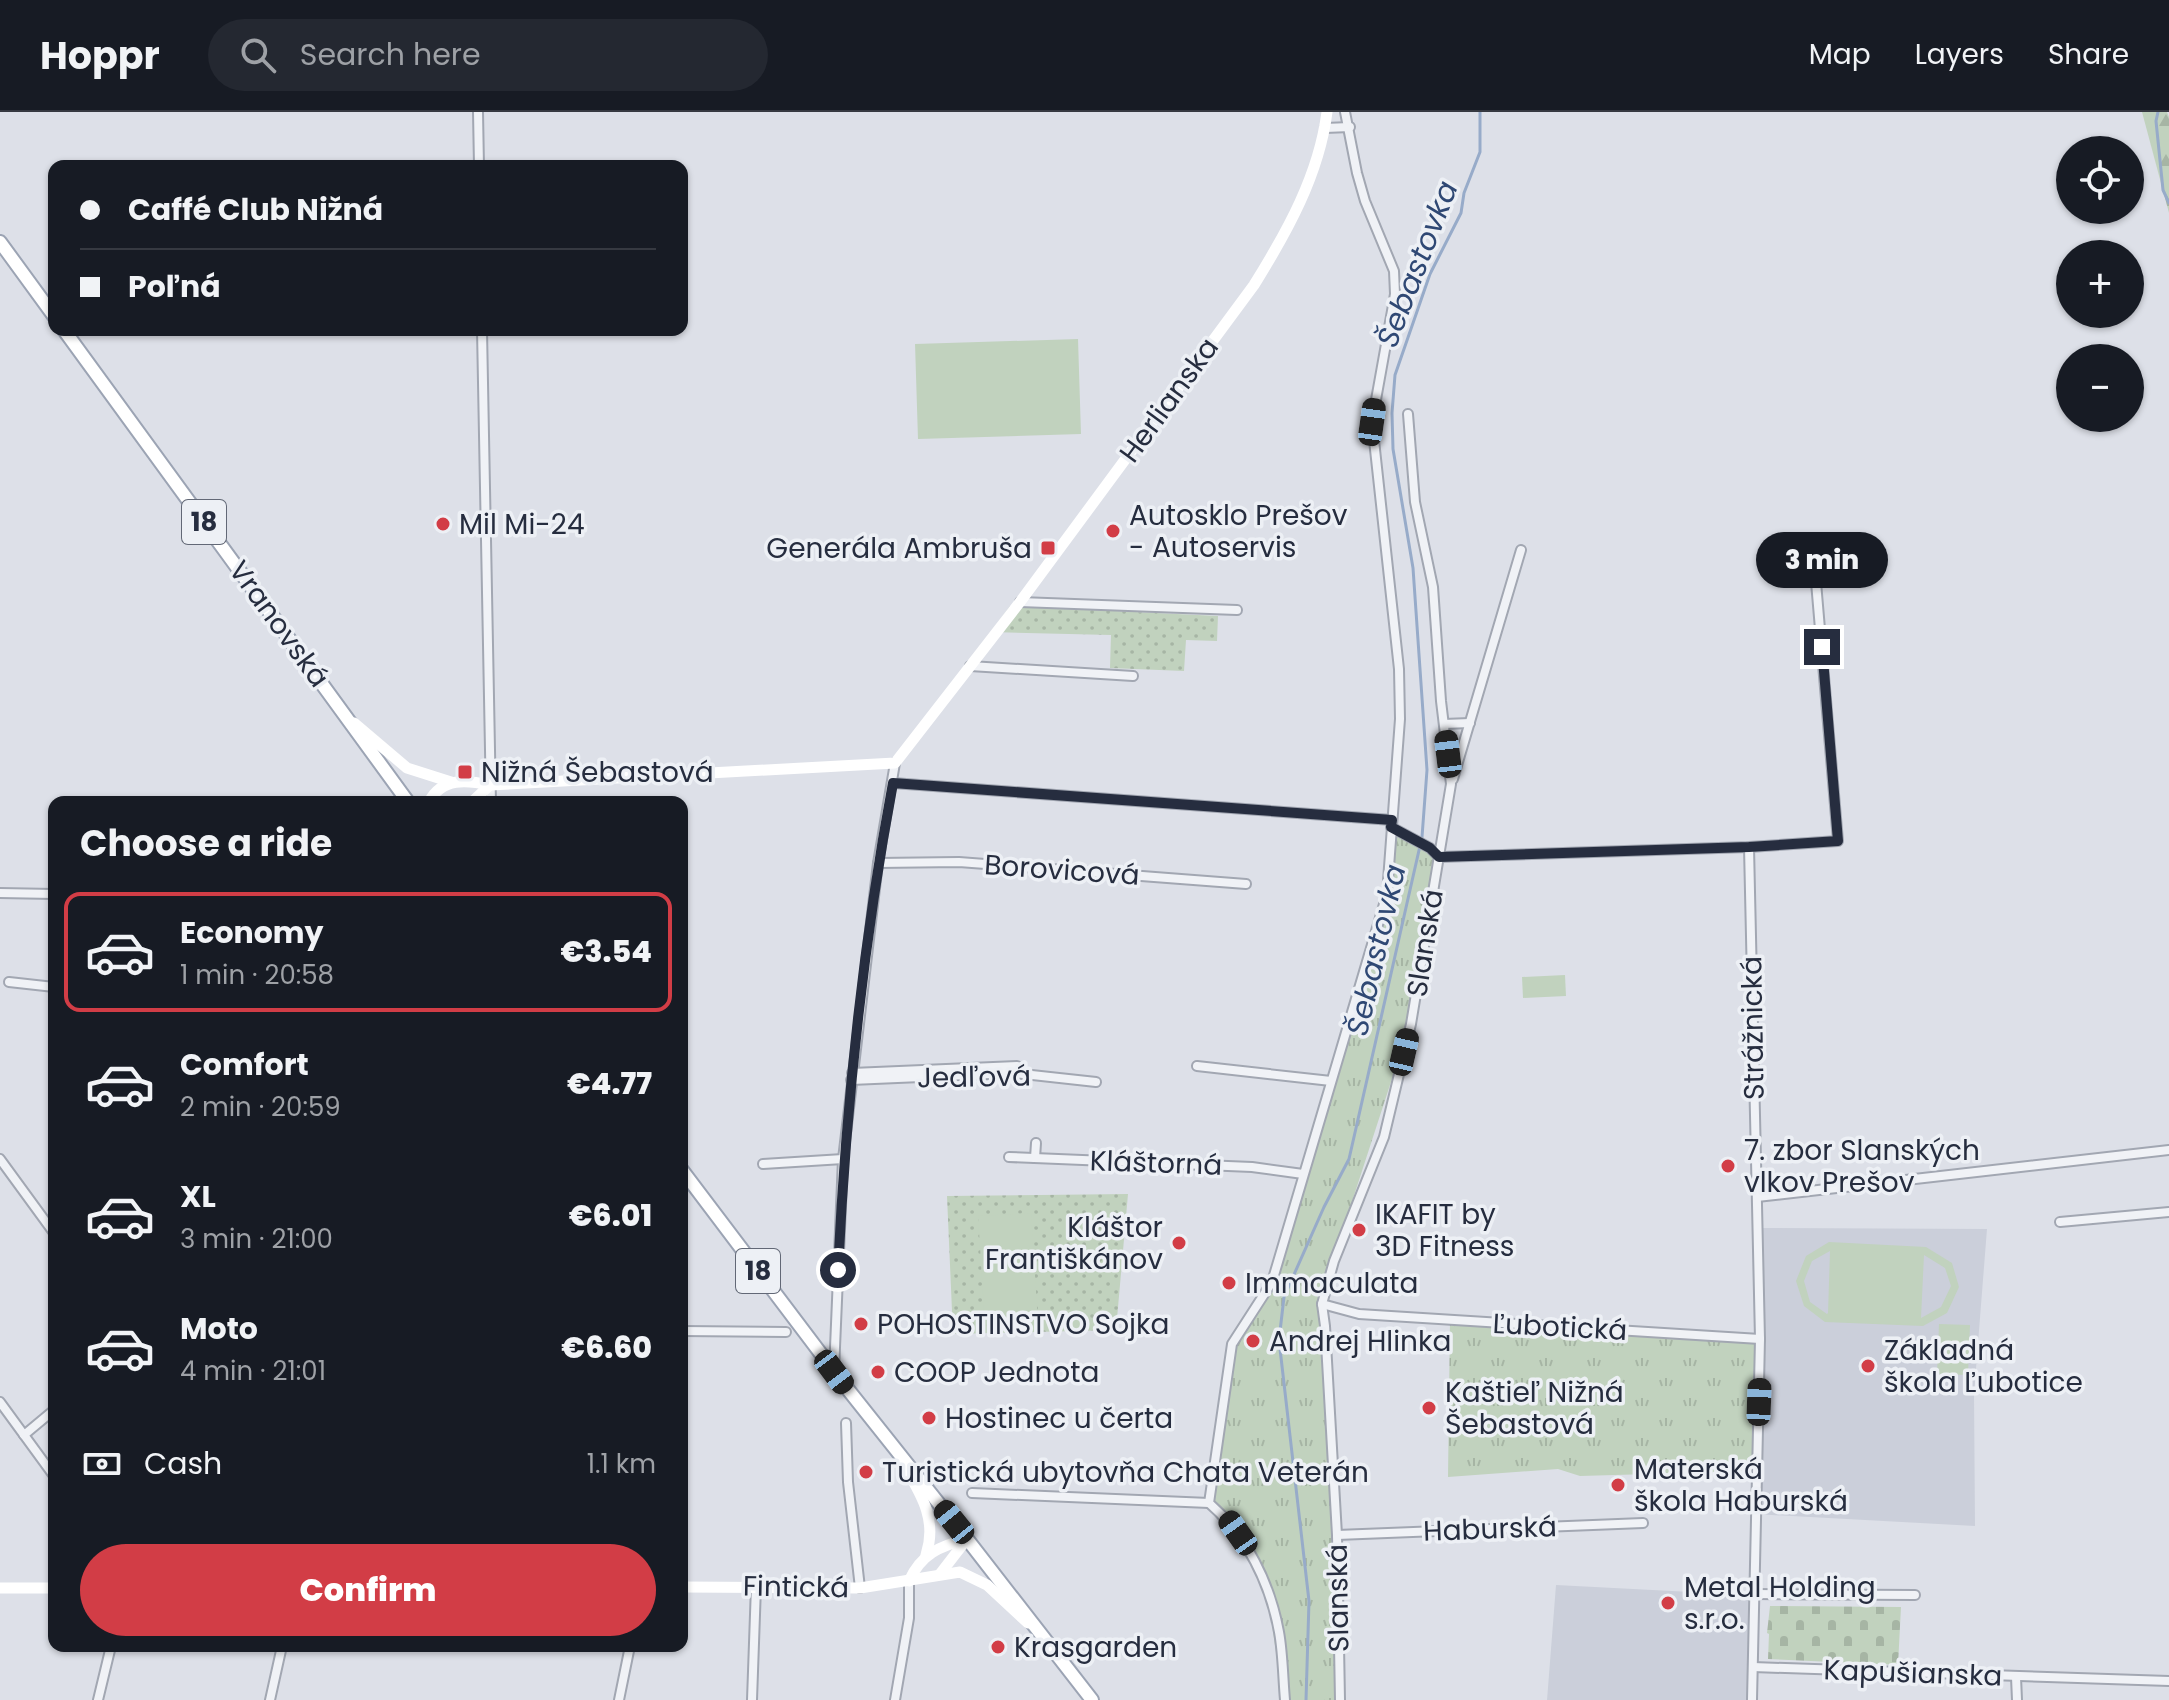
<!DOCTYPE html>
<meta charset="utf-8">
<style>
:root{--surface:#171b24;--page:#242831;--text:#f1f3f6;--muted:#9ea1a6;--line:#363941;--accent:#d23d46}
body{margin:0;font-family:Poppins,sans-serif;background:var(--page);color:var(--text);height:100vh;display:flex;flex-direction:column;font-size:30px;white-space:nowrap}
*{box-sizing:border-box;margin:0}
p{font-size:26px;color:var(--muted)}
.icon{flex:none;width:44px;height:44px;fill:none;stroke:currentColor;stroke-width:2;stroke-linecap:round;stroke-linejoin:round}
.map{position:relative;flex:1;overflow:hidden}
.drawer{position:absolute;left:48px;top:684px;width:640px;height:856px;display:flex;flex-direction:column;background:var(--surface);border-radius:16px;box-shadow:0 2px 6px #0004}
.drawer>*{flex:none}
.banner{position:absolute;left:48px;top:48px;width:640px;height:176px;border-radius:16px;box-shadow:0 2px 6px #0004;display:grid;align-content:center;height:176px;padding:0 32px;background:var(--surface)}
.controls{position:absolute;left:2056px;top:24px;display:grid;gap:16px}
.controls a{display:grid;place-items:center;width:88px;height:88px;border-radius:50%;background:var(--surface);box-shadow:0 2px 6px #0004;font-size:40px}
.end{position:absolute;width:36px;height:36px;margin:-18px;border:10px solid #262d3f;background:#fff;box-shadow:0 0 0 4px #fff}
.from{border-radius:50%}
.bubble{position:absolute;height:56px;border-radius:28px;background:var(--surface);box-shadow:0 2px 6px #0004;font-size:26px;font-weight:800;line-height:56px;text-align:center}
.car{position:absolute;width:24px;height:48px;margin:-24px -12px;border-radius:10px;box-shadow:0 0 6px 2px #0007;background:linear-gradient(#222 24%,#8ab4d8 0 40%,#222 0 76%,#8ab4d8 0 86%,#222 0)}
.banner b{display:flex;align-items:center;gap:28px;height:76px;font-size:30px}
.banner b+b{border-top:2px solid var(--line)}
.banner i{width:20px;height:20px;background:var(--text)}
ul{padding:0;list-style:none}
li{display:flex;align-items:center;gap:24px;height:120px;margin:0 16px 12px;padding:0 16px;border:4px solid transparent;border-radius:16px}
li div{flex:1}
li b{display:block;font-size:30px}
li em{font-style:normal;font-weight:800}
li.on{border-color:var(--accent)}
li>.icon{width:72px;height:72px;stroke-width:1.5}
h2{padding:0 32px;font-size:36px;line-height:96px}
.pay{display:flex;align-items:center;gap:20px;height:88px;padding:0 32px;font-size:30px}
.pay p{margin-inline-start:auto}
.primary-button{display:flex;gap:16px;margin-top:auto;padding:16px 32px}
.primary-button a{flex:1;height:92px;border-radius:48px;background:var(--accent);color:#fff;font-size:32px;font-weight:800;line-height:92px;text-align:center}
header{display:flex;align-items:center;gap:48px;box-sizing:border-box;height:112px;padding:0 40px;background:var(--surface);border-bottom:2px solid var(--line)}
header strong{font-size:38px}
nav{display:flex;gap:44px;margin-inline-start:auto;font-size:28px}
.search{width:560px;height:72px;background:var(--page);display:flex;align-items:center;gap:20px;box-sizing:border-box;padding:0 28px;border-radius:44px;color:var(--muted);font-size:30px}
.map>svg:first-child{display:block}
.built{fill:#cbcfda}
.grass{fill:url(#grass-dots)}
.forest{fill:url(#forest-firs)}
.cemetery{fill:url(#cemetery-stones)}
.park{fill:url(#park-tufts)}
.pitch{fill:#c1d2be;fill-rule:evenodd}
.lines{fill:none;stroke-linecap:round;stroke-linejoin:round}
.stream{stroke:#97abc9;stroke-width:3}
.street-casing{stroke:#a2a7b2;stroke-width:12}
.primary-casing{stroke:#9ca4b4;stroke-width:16}
.street{stroke:#f0f2f6;stroke-width:8}
.secondary{stroke:#fff;stroke-width:11}
.primary{stroke:#fff;stroke-width:12}
.route{stroke:#262d3f;stroke-width:10}
.poi-dot{fill:#d23d46;stroke:#edf0f5;stroke-width:3}
.labels{text-anchor:middle;dominant-baseline:central;stroke-width:7;stroke-linejoin:round;paint-order:stroke}
.shield{fill:#edf0f5;stroke:#626876;stroke-width:2}
.shield-label{font-size:26px;font-weight:bold;fill:#262d3f}
.street-label{font-size:28px;fill:#262d3f;stroke:#edf0f5}
.poi-label{font-size:28px;fill:#262d3f;stroke:#edf0f5;text-anchor:start}
.water-label{font-size:30px;font-style:italic;fill:#2f4874;stroke:#edf0f5}
</style>
<header>
<strong>Hoppr</strong>
<div class="search"><svg class="icon" aria-label="search" viewBox="0 0 24 24"><circle cx="10" cy="10" r="6"/><path d="M15 15l6 6"/></svg>Search here</div>
<nav><a>Map</a><a>Layers</a><a>Share</a></nav>
</header>
<div class="map">
<svg width="2169" height="1588" viewBox="0 0 2169 1588">
<defs>
<pattern id="grass-dots" width="8" height="8" patternUnits="userSpaceOnUse" patternTransform="scale(2)"><rect width="8" height="8" fill="#c1d2be"/><path d="M2 2h.1M6 6h.1" fill="none" stroke="#a6b5a4" stroke-width="1.8" stroke-linecap="round"/></pattern>
<pattern id="forest-firs" width="22" height="20" patternUnits="userSpaceOnUse" patternTransform="scale(2)"><rect width="22" height="20" fill="#c1d2be"/><path d="M5 1l3.5 6h-7zM16 11l3.5 6h-7z" fill="#a6b5a4"/></pattern>
<pattern id="cemetery-stones" width="16" height="16" patternUnits="userSpaceOnUse" patternTransform="scale(2)"><rect width="16" height="16" fill="#c1d2be"/><path d="M2 7V4a2 2 0 0 1 4 0v3zM10 15v-3a2 2 0 0 1 4 0v3z" fill="#a6b5a4"/></pattern>
<pattern id="park-tufts" width="24" height="20" patternUnits="userSpaceOnUse" patternTransform="scale(2)"><rect width="24" height="20" fill="#c1d2be"/><path d="M3 7l-1-3M5 7V3M7 7l1-3M15 17l-1-3M17 17v-4M19 17l1-3" fill="none" stroke="#a6b5a4"/></pattern>
</defs>
<rect width="100%" height="100%" fill="#dde0e8"/>
<g class="built">
<polygon points="1758,1116 1987,1117 1974,1282 1975,1414 1754,1402"/>
<polygon points="1556,1473 1749,1483 1747,1588 1547,1588"/>
</g>
<g class="grass">
<polygon points="1010,494 1218,504 1217,529 1186,528 1184,559 1110,556 1111,523 991,520"/>
<polygon points="1128,1082 1116,1218 953,1222 947,1084"/>
</g>
<polygon class="forest" points="2142,0 2167,0 2169,5 2169,101"/>
<polygon class="cemetery" points="1770,1494 1901,1495 1898,1553 1768,1547 1769,1522 1767,1521"/>
<g class="park">
<polygon points="1391,718 1437,742 1402,936 1320,1188 1335,1419 1335,1588 1283,1588 1267,1479 1249,1441 1206,1389 1227,1254 1240,1217 1272,1170 1372,830"/>
<polygon points="1450,1207 1761,1227 1755,1359 1580,1364 1558,1357 1448,1365"/>
</g>
<g class="pitch">
<polygon points="1078,227 1081,322 918,327 915,232"/>
<polygon points="1565,863 1566,884 1523,886 1522,865"/>
<polygon points="1031,1101 1038,1210 985,1213 978,1104"/>
<path d="M 1829,1130 L 1926,1135 L 1952,1151 L 1959,1175 L 1947,1201 L 1923,1214 L 1825,1210 L 1804,1194 L 1796,1169 L 1806,1144 ZM 1830,1139 L 1828,1201 L 1827,1202 L 1810,1190 L 1804,1169 L 1812,1149 ZM 1924,1143 L 1945,1156 L 1951,1174 L 1941,1195 L 1921,1206 Z"/>
<polygon points="1939,1212 1970,1213 1968,1263 1937,1262"/>
</g>
<g class="lines">
<g class="stream">
<polyline points="2158,0 2156,9 2163,78 2169,91"/>
<polyline points="1306,1588 1309,1489 1279,1228 1284,1185 1324,1095 1349,1047 1422,725 1427,658 1413,456 1393,337 1392,301 1395,263 1430,162 1461,101 1464,81 1480,40 1480,0"/>
</g>
<g class="street-casing">
<g id="street">
<polyline points="478,0 479,54"/>
<polyline points="1325,16 1350,15"/>
<polyline points="482,218 491,690"/>
<polyline points="1020,490 1237,498"/>
<polyline points="970,554 1133,564"/>
<polyline points="1444,612 1470,611"/>
<polyline points="1453,667 1521,438"/>
<polyline points="893,671 1392,708"/>
<polyline points="1391,715 1430,736 1439,745 1749,735 1838,729 1816,470"/>
<polyline points="1749,735 1760,1227 1752,1588"/>
<polyline points="878,751 959,750 1246,772"/>
<polyline points="0,781 54,782"/>
<polyline points="9,870 54,875"/>
<polyline points="1197,954 1331,969"/>
<polyline points="852,961 1017,954"/>
<polyline points="851,968 1014,961 1096,970"/>
<polyline points="1009,1045 1252,1055 1303,1062"/>
<polyline points="1035,1046 1036,1031"/>
<polyline points="0,1047 54,1121"/>
<polyline points="763,1052 843,1047"/>
<polyline points="1757,1085 2169,1038"/>
<polyline points="2060,1110 2169,1100"/>
<polyline points="1322,1192 1359,1202 1760,1227"/>
<polyline points="682,1219 786,1220"/>
<polyline points="834,1259 843,1047 878,751 895,651"/>
<polyline points="0,1290 54,1364"/>
<polyline points="846,1311 848,1370 860,1476"/>
<polyline points="24,1323 54,1298"/>
<polyline points="972,1381 1209,1391"/>
<polyline points="1337,1423 1643,1411"/>
<polyline points="1754,1482 1915,1483"/>
<polyline points="1753,1555 2169,1569"/>
<polyline points="2016,1565 2017,1588"/>
<polyline points="98,1588 111,1534"/>
<polyline points="270,1588 282,1534"/>
<polyline points="619,1588 630,1534"/>
<polyline points="752,1588 756,1474"/>
<polyline points="895,1588 909,1506 909,1469"/>
<path d="M 1285,1588 C 1283,1566 1283,1542 1279,1520 C 1270,1471 1247,1424 1209,1391 L 1232,1232 L 1272,1170 L 1387,782 L 1400,607 L 1399,557 L 1372,310 L 1395,182 L 1394,159 L 1365,89 L 1357,61 L 1345,0"/>
<polyline points="1340,1588 1337,1423 1325,1214 1322,1192 1334,1149 1384,1025 1411,912 1451,672 1441,589 1433,475 1415,390 1408,302"/>
</g>
</g>
<g class="primary-casing">
<g id="primary">
<polyline points="0,130 54,204"/>
<polyline points="64,218 408,690"/>
<polyline points="682,1058 846,1275 967,1427 1092,1588"/>
</g>
</g>
<use href="#street" class="street"/>
<g class="secondary">
<polyline points="354,611 407,656 451,670"/>
<path d="M 429,690 C 442,665 467,668 490,673 L 895,651 L 1020,490 L 1254,173 C 1287,120 1319,63 1327,0"/>
<polyline points="472,690 490,673"/>
<path d="M 906,1357 C 923,1385 937,1410 926,1443"/>
<polyline points="940,1462 967,1427"/>
<path d="M 909,1469 C 921,1442 940,1434 967,1427"/>
<polyline points="682,1475 860,1476 960,1460 987,1473 1028,1511"/>
<polyline points="0,1476 54,1476"/>
</g>
<use href="#primary" class="primary"/>
</g>
<g class="lines">
<path class="route" d="M 838,1158 C 846,994 863,831 893,671 L 1392,708 L 1391,715 L 1430,736 L 1439,745 L 1749,735 L 1838,729 L 1822,535"/>
</g>
<g class="poi-dot">
<circle cx="443" cy="412" r="8"/>
<circle cx="1113" cy="419" r="8"/>
<rect x="1040" y="428" width="16" height="16" rx="4"/>
<rect x="457" y="652" width="16" height="16" rx="4"/>
<circle cx="1728" cy="1054" r="8"/>
<circle cx="1359" cy="1118" r="8"/>
<circle cx="1179" cy="1131" r="8"/>
<circle cx="1229" cy="1171" r="8"/>
<circle cx="861" cy="1212" r="8"/>
<circle cx="1253" cy="1229" r="8"/>
<circle cx="1868" cy="1254" r="8"/>
<circle cx="878" cy="1260" r="8"/>
<circle cx="1429" cy="1296" r="8"/>
<circle cx="929" cy="1306" r="8"/>
<circle cx="866" cy="1360" r="8"/>
<circle cx="1618" cy="1373" r="8"/>
<circle cx="1668" cy="1491" r="8"/>
<circle cx="998" cy="1535" r="8"/>
</g>
<g class="labels">
<g class="shield">
<rect x="182" y="388" width="44" height="44" rx="6"/>
<rect x="736" y="1137" width="44" height="44" rx="6"/>
</g>
<g class="shield-label">
<text x="204" y="410">18</text>
<text x="758" y="1159">18</text>
</g>
<g class="street-label">
<text transform="translate(1169 288) rotate(-54)">Herlianska</text>
<text transform="translate(279 512) rotate(54)">Vranovská</text>
<text transform="translate(1062 758) rotate(4)">Borovicová</text>
<text transform="translate(1425 831) rotate(-81)">Slanská</text>
<text transform="translate(1753 916) rotate(-91)">Strážnická</text>
<text transform="translate(974 965) rotate(-1)">Jedľová</text>
<text transform="translate(1156 1051) rotate(2)">Kláštorná</text>
<text transform="translate(1560 1215) rotate(3)">Ľubotická</text>
<text transform="translate(1490 1417) rotate(-2)">Haburská</text>
<text transform="translate(796 1475) rotate(1)">Fintická</text>
<text transform="translate(1338 1486) rotate(-91)">Slanská</text>
<text transform="translate(1913 1561) rotate(2)">Kapušianska</text>
</g>
<g class="poi-label">
<text x="1129" y="403">Autosklo Prešov<tspan x="1129" dy="32">- Autoservis</tspan></text>
<text x="459" y="412">Mil Mi-24</text>
<text x="1032" y="436" text-anchor="end">Generála Ambruša</text>
<text x="481" y="660">Nižná Šebastová</text>
<text x="1744" y="1038">7. zbor Slanských<tspan x="1744" dy="32">vlkov Prešov</tspan></text>
<text x="1375" y="1102">IKAFIT by<tspan x="1375" dy="32">3D Fitness</tspan></text>
<text x="1163" y="1115" text-anchor="end">Kláštor<tspan x="1163" dy="32">Františkánov</tspan></text>
<text x="1245" y="1171">Immaculata</text>
<text x="877" y="1212">POHOSTINSTVO Sojka</text>
<text x="1269" y="1229">Andrej Hlinka</text>
<text x="1884" y="1238">Základná<tspan x="1884" dy="32">škola Ľubotice</tspan></text>
<text x="894" y="1260">COOP Jednota</text>
<text x="1445" y="1280">Kaštieľ Nižná<tspan x="1445" dy="32">Šebastová</tspan></text>
<text x="945" y="1306">Hostinec u čerta</text>
<text x="1634" y="1357">Materská<tspan x="1634" dy="32">škola Haburská</tspan></text>
<text x="882" y="1360">Turistická ubytovňa Chata Veterán</text>
<text x="1684" y="1475">Metal Holding<tspan x="1684" dy="32">s.r.o.</tspan></text>
<text x="1014" y="1535">Krasgarden</text>
</g>
<g class="water-label">
<text transform="translate(1417 152) rotate(-69)">Šebastovka</text>
<text transform="translate(1376 838) rotate(-77)">Šebastovka</text>
</g>
</g>
</svg>
<div class="controls">
<a><svg class="icon" aria-label="locate" viewBox="0 0 24 24"><circle cx="12" cy="12" r="6"/><path d="M12 2v4M12 18v4M2 12h4M18 12h4"/></svg></a>
<a>+</a>
<a>−</a>
</div>
<i class="end from" style="left:838px;top:1158px"></i>
<i class="end" style="left:1822px;top:535px"></i>
<div class="bubble" style="left:1756px;top:420px;width:132px">3 min</div>
<i class="car" style="left:1372px;top:310px;rotate:8deg"></i>
<i class="car" style="left:1448px;top:642px;rotate:353deg"></i>
<i class="car" style="left:1404px;top:940px;rotate:13deg"></i>
<i class="car" style="left:834px;top:1260px;rotate:143deg"></i>
<i class="car" style="left:1759px;top:1290px;rotate:2deg"></i>
<i class="car" style="left:954px;top:1410px;rotate:321deg"></i>
<i class="car" style="left:1238px;top:1421px;rotate:325deg"></i>
<div class="banner">
<b><i class="from"></i>Caffé Club Nižná</b>
<b><i></i>Poľná</b>
</div>
<section class="drawer">
<h2>Choose a ride</h2>
<ul>
<li class="on"><svg class="icon" aria-label="car" viewBox="0 0 24 24"><path d="M5 17H2v-5l4-1 3-4h7l3 4 3 1v5h-3M9 17h6M6 11h13"/><circle cx="7" cy="17" r="2"/><circle cx="17" cy="17" r="2"/></svg><div><b>Economy</b><p>1 min · 20:58</p></div><em>€3.54</em></li>
<li><svg class="icon" aria-label="car" viewBox="0 0 24 24"><path d="M5 17H2v-5l4-1 3-4h7l3 4 3 1v5h-3M9 17h6M6 11h13"/><circle cx="7" cy="17" r="2"/><circle cx="17" cy="17" r="2"/></svg><div><b>Comfort</b><p>2 min · 20:59</p></div><em>€4.77</em></li>
<li><svg class="icon" aria-label="car" viewBox="0 0 24 24"><path d="M5 17H2v-5l4-1 3-4h7l3 4 3 1v5h-3M9 17h6M6 11h13"/><circle cx="7" cy="17" r="2"/><circle cx="17" cy="17" r="2"/></svg><div><b>XL</b><p>3 min · 21:00</p></div><em>€6.01</em></li>
<li><svg class="icon" aria-label="car" viewBox="0 0 24 24"><path d="M5 17H2v-5l4-1 3-4h7l3 4 3 1v5h-3M9 17h6M6 11h13"/><circle cx="7" cy="17" r="2"/><circle cx="17" cy="17" r="2"/></svg><div><b>Moto</b><p>4 min · 21:01</p></div><em>€6.60</em></li>
</ul>
<div class="pay"><svg class="icon" aria-label="cash" viewBox="0 0 24 24"><path d="M3 7h18v10H3z"/><circle cx="12" cy="12" r="2"/></svg>Cash<p>1.1 km</p></div>
<div class="primary-button"><a>Confirm</a></div>
</section>
</div>
